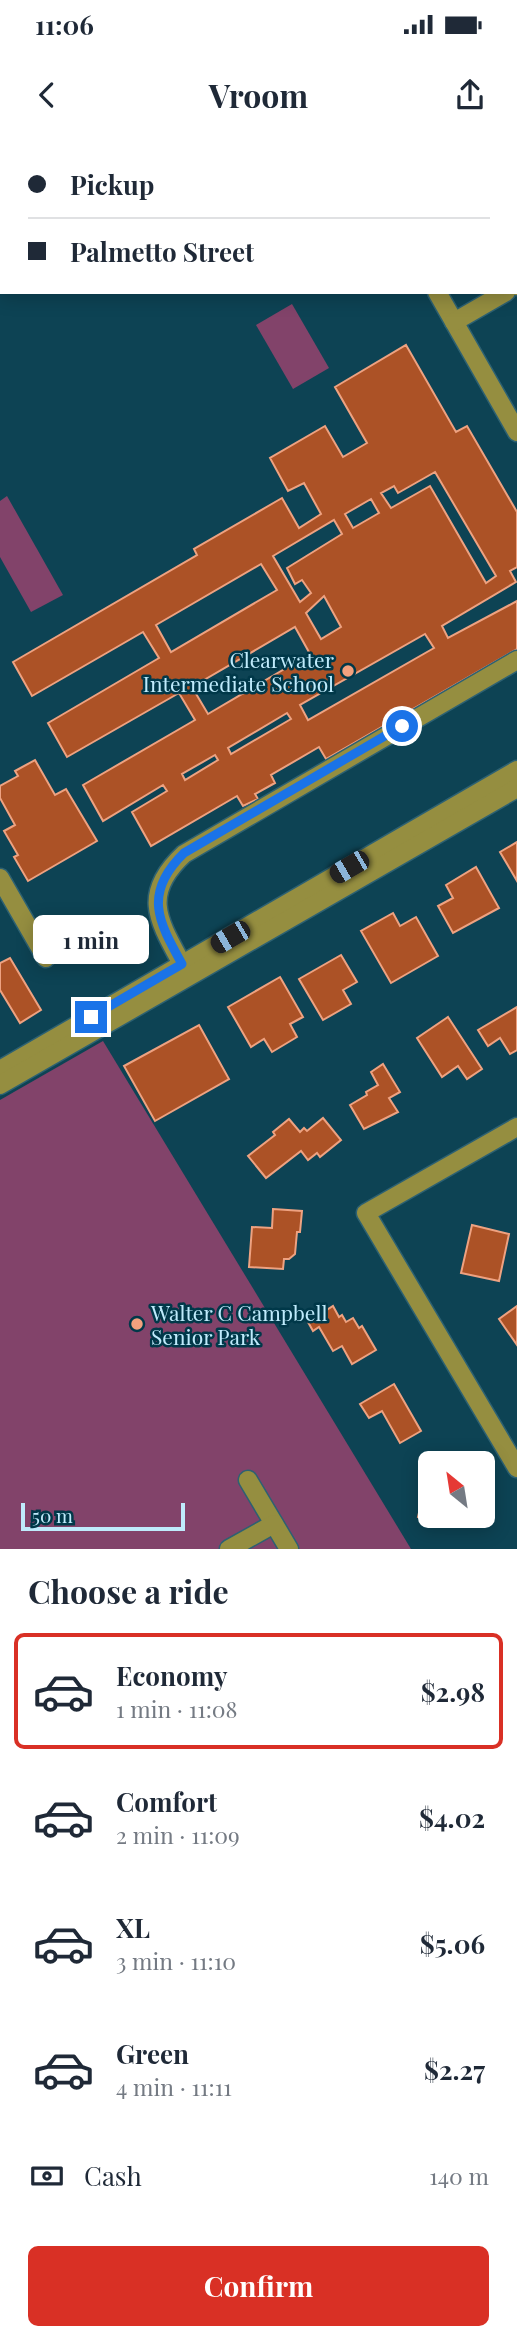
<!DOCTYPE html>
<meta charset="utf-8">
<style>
:root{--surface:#fff;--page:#f2f2f3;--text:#1f2937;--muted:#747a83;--line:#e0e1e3;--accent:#d93025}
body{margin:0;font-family:"Playfair Display",serif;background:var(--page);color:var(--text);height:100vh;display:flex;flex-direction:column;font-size:26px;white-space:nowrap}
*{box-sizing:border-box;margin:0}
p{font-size:23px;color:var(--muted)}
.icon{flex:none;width:38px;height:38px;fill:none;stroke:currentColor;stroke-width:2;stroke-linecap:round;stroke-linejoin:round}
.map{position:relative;height:1409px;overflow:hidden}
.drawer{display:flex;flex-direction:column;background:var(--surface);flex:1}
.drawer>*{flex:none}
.hud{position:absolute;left:0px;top:0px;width:518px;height:154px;box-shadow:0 4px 18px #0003;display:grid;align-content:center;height:154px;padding:0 28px;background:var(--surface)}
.needle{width:46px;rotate:330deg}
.buttons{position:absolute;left:418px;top:1311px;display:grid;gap:14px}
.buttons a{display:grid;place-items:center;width:77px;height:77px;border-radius:10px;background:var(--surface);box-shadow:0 4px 18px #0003;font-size:35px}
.scale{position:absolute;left:21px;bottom:18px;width:164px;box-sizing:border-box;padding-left:7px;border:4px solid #bfebfc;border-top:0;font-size:19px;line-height:24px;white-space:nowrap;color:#bfebfc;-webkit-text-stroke:5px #003849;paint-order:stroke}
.end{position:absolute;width:32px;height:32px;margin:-16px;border:9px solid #1a73e8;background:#fff;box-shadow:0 0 0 4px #fff}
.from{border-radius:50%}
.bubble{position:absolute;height:49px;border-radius:10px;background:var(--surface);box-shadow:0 4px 18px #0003;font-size:23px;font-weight:700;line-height:49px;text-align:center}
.car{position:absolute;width:21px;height:42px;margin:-21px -10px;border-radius:9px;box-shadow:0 0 5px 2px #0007;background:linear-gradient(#222 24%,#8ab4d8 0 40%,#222 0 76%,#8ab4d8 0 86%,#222 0)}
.hud b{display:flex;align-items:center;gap:24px;height:66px;font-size:26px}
.hud b+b{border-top:2px solid var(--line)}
.hud i{width:18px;height:18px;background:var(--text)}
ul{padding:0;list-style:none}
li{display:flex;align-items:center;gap:21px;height:116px;margin:0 14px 10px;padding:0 14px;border:4px solid transparent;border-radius:10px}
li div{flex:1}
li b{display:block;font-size:26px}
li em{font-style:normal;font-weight:700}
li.selected{border-color:var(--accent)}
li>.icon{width:63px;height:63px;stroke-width:1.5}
h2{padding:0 28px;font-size:32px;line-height:84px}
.pay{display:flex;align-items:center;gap:18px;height:77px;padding:0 28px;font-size:26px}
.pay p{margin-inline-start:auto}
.action{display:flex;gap:14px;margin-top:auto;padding:14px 28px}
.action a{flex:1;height:80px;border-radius:10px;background:var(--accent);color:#fff;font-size:28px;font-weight:700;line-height:80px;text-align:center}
.status{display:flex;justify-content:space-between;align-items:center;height:49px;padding:0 35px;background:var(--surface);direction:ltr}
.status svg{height:19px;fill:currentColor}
header{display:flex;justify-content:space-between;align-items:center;height:91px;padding:0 28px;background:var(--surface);font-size:32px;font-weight:700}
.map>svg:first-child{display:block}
.green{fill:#82436a}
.building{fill:#ac5226;stroke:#eea281;stroke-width:2;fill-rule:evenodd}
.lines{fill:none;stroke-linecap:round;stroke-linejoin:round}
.minor-casing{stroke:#2d6172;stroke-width:21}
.minor{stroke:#958e40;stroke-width:18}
.route{stroke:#1a73e8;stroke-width:9}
.poi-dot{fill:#f2a17e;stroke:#003849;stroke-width:2.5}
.labels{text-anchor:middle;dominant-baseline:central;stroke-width:5;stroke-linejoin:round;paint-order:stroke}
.poi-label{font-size:21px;fill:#bfebfc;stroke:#003849;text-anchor:end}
</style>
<div class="status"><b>11:06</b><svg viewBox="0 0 49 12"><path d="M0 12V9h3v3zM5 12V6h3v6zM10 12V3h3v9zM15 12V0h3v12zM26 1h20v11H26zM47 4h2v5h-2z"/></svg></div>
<header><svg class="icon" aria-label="back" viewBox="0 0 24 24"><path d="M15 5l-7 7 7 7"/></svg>Vroom<svg class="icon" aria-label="share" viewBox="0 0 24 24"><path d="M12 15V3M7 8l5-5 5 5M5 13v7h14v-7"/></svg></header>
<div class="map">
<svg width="517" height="1409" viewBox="0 0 517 1409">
<rect width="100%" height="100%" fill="#0d4354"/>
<g class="green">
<polygon points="292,164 329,228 293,249 256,185"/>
<polygon points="7,356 63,455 31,472 0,417 0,361"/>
<polygon points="103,901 411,1409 0,1409 0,960"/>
</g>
<g class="building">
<polygon points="103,0 156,0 152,2"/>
<polygon points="411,0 481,0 483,2 412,2"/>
<path d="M 406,205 L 456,292 L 467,286 L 517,372 L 517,427 L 510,431 L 516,442 L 442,486 L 448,498 L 517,461 L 517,509 L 326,619 L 319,607 L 271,635 L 275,643 L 255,654 L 258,659 L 243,666 L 237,656 L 151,706 L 132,672 L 167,651 L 163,645 L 103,681 L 83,645 L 195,580 L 179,553 L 67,617 L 48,583 L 159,518 L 143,492 L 32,556 L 13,522 L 197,415 L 194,409 L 282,358 L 299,388 L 321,374 L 304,343 L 288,351 L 270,318 L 325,286 L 343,317 L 367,303 L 335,247 ZM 435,332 L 496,436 L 486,443 L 430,346 L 391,368 L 381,353 L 394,346 L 398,353 ZM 371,359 L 379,373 L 353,388 L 345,374 ZM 334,380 L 342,394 L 287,428 L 295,444 L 302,440 L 311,453 L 300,462 L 273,416 ZM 261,424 L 277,450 L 171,512 L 156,485 ZM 324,456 L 341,487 L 321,499 L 306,473 ZM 295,487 L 310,514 L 208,574 L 192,547 ZM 425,494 L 434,508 L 308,580 L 300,565 ZM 287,573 L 291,579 L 231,614 L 228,608 ZM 215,615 L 218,620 L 185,640 L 182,634 Z"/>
<polygon points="35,620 55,655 66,649 97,701 28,741 14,717 18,715 4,691 15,685 0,658 0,646 18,636 15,631"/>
<polygon points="517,702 517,741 500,712"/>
<polygon points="476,727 499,768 453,793 438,766 453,758 446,745"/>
<polygon points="393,773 400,786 416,777 438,816 391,843 361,791"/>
<polygon points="341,815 357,842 343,850 351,864 323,880 299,839"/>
<polygon points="10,818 41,870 20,883 0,850 0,823"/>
<polygon points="280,837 303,877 290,884 297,897 272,912 264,899 251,907 228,867"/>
<polygon points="517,867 517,910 510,914 500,898 488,906 478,890"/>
<polygon points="448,877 482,929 467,939 458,926 442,937 417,898"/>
<polygon points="199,885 229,939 155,981 124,926"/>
<polygon points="383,924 400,952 389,958 398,972 364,989 350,965 367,955 366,952 378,945 371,932"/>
<polygon points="323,978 341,1000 320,1017 317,1013 308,1020 301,1011 266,1038 248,1016 275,995 273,992 289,979 300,992 304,988 307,991"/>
<polygon points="273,1069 302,1071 300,1092 297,1092 295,1114 289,1119 284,1119 283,1129 249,1127 252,1087 272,1088"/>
<polygon points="472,1085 509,1094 499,1141 461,1133"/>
<polygon points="333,1166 339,1177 342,1175 346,1182 353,1178 359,1188 362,1186 376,1210 352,1224 342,1206 333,1211 319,1187 313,1191 308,1182"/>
<polygon points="517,1166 517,1205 499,1179"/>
<polygon points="394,1244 421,1291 400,1303 382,1271 369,1278 360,1264"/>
<polygon points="429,1329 430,1329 430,1376 452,1376 450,1384 418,1377"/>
</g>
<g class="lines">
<g class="minor-casing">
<g id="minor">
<polyline points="349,0 350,2"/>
<polyline points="516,146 517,146"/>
<polyline points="437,152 517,292"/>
<polyline points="454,182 506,152"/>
<polyline points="0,738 46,818"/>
<path d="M 182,824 C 158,780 141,754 184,714 L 517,520"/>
<polyline points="0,930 517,630"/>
<polyline points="0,945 517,648"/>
<polyline points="517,987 366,1073 517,1328"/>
<polyline points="248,1340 289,1409"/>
<polyline points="229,1409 274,1384"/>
</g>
</g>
<use href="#minor" class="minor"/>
</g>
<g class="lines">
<path class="route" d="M 91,877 L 182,824 C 158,781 143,753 184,713 L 402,586"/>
</g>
<g class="poi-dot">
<circle cx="348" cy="531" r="7"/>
<circle cx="137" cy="1184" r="7"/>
</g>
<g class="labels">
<g class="poi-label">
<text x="334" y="519">Clearwater<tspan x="334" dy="24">Intermediate School</tspan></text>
<text x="151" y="1172" text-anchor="start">Walter C Campbell<tspan x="151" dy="24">Senior Park</tspan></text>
</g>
</g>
</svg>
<div class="buttons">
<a><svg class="needle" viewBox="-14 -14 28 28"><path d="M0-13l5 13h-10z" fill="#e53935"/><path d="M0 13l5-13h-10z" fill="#747a83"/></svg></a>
</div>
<div class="scale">50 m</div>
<i class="end from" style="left:402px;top:586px"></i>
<i class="end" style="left:91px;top:877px"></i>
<div class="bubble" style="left:33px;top:775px;width:116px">1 min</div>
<i class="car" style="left:349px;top:727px;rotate:240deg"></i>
<i class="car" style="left:230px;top:797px;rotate:240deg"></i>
<div class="hud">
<b><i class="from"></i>Pickup</b>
<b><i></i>Palmetto Street</b>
</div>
</div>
<section class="drawer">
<h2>Choose a ride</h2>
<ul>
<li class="selected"><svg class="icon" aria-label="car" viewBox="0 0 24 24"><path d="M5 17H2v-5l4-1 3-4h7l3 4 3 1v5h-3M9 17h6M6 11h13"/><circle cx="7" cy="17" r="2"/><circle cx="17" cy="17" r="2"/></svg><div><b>Economy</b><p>1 min · 11:08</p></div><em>$2.98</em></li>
<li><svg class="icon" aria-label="car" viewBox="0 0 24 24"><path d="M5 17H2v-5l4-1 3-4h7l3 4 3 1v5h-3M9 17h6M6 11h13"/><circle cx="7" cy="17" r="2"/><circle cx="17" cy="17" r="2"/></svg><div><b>Comfort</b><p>2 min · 11:09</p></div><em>$4.02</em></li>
<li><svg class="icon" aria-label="car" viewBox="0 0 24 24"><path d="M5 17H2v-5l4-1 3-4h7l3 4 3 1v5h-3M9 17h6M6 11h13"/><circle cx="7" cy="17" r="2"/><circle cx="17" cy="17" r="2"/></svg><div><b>XL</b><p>3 min · 11:10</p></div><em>$5.06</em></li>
<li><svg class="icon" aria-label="car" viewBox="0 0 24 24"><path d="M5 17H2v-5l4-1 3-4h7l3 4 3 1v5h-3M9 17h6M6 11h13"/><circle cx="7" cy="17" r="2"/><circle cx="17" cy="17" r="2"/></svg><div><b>Green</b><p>4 min · 11:11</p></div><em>$2.27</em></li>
</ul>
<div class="pay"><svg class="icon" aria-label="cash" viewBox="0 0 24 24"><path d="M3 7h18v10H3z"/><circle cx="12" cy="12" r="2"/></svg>Cash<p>140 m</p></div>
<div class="action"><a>Confirm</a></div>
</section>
